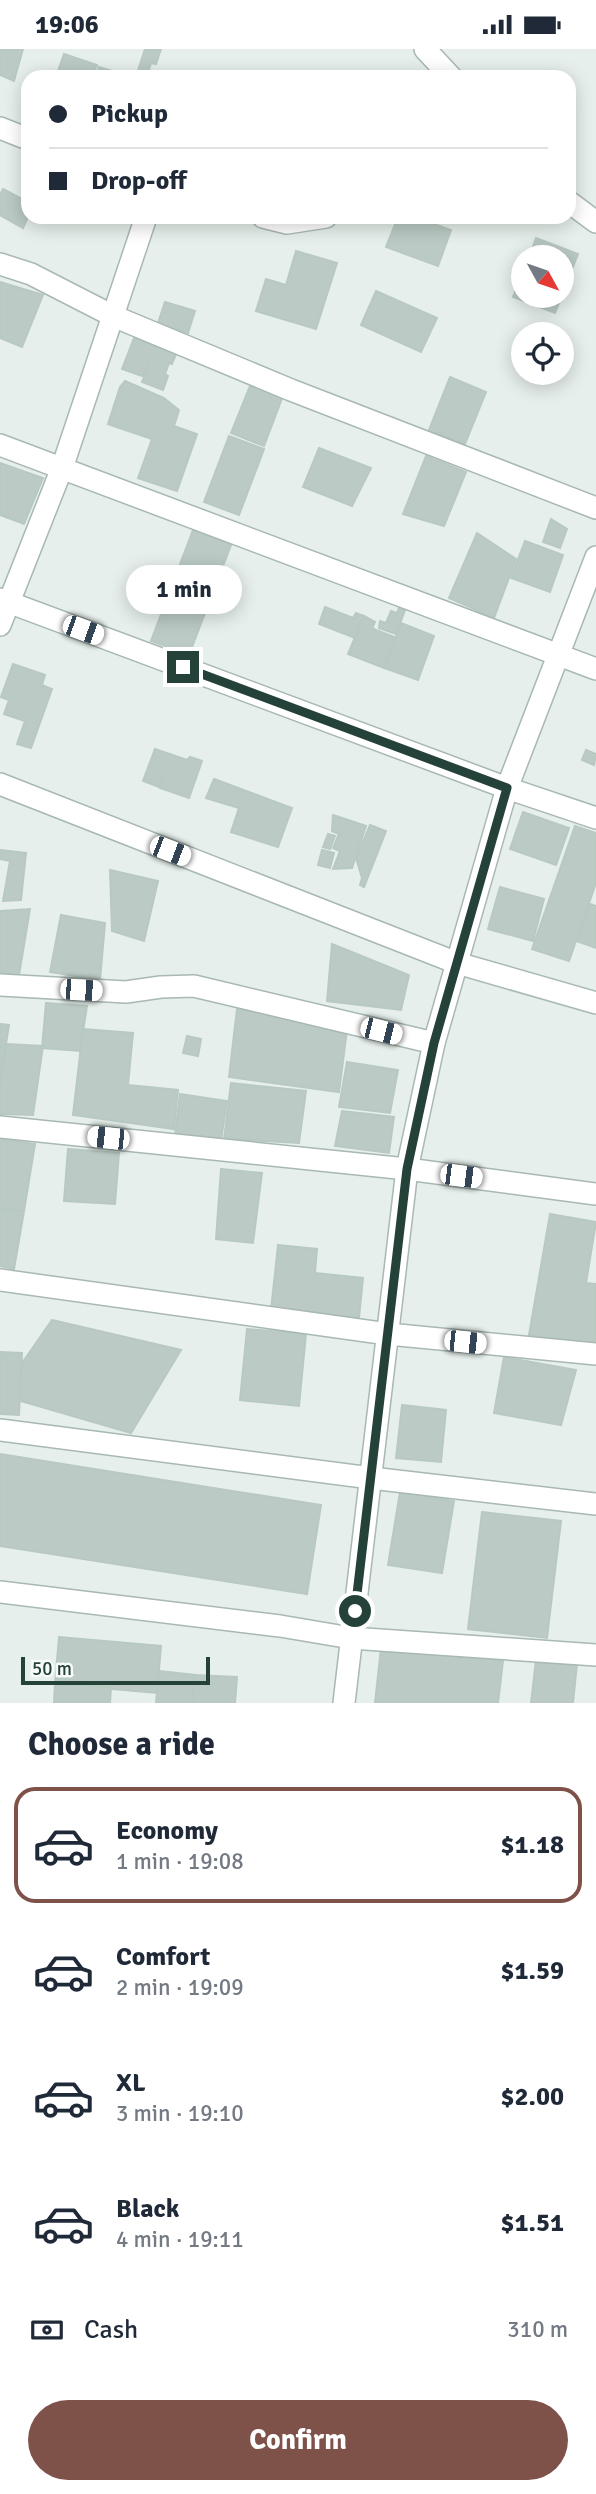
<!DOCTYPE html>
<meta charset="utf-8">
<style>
:root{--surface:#fff;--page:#f6f6f7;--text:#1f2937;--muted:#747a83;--line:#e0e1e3;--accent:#7f5249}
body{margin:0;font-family:Signika,sans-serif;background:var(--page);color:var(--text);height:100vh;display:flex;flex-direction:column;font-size:26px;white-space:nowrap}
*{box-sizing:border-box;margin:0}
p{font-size:23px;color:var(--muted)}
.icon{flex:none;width:38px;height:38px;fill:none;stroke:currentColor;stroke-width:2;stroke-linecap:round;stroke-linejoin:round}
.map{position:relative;height:1654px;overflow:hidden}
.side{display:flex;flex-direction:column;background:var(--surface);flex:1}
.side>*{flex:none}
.guide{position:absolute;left:21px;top:21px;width:555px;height:154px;border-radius:21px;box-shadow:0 4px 18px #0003;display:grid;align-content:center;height:154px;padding:0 28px;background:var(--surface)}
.needle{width:46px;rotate:130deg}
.controls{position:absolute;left:511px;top:196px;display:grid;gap:14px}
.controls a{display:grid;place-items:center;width:63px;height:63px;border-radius:50%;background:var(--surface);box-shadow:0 4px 18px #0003;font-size:35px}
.scale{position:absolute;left:21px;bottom:18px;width:189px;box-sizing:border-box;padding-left:7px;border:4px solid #24423a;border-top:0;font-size:19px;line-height:24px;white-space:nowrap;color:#24423a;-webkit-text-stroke:5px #f7fbf9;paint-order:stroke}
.end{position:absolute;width:32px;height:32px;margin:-16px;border:9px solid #24423a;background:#fff;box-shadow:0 0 0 4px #fff}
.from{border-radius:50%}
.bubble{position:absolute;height:49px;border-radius:24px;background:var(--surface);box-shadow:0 4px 18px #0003;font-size:23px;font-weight:700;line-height:49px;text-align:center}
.car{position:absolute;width:21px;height:42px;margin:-21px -10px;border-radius:9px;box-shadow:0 0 5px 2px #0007;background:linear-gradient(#fff 24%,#345 0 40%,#fff 0 76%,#345 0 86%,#fff 0)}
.guide b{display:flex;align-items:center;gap:24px;height:66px;font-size:26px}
.guide b+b{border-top:2px solid var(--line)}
.guide i{width:18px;height:18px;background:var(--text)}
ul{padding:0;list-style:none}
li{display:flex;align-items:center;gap:21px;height:116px;margin:0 14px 10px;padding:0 14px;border:4px solid transparent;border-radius:21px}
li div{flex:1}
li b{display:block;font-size:26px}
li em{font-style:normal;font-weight:700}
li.on{border-color:var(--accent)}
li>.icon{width:63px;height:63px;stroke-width:1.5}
h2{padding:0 28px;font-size:32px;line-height:84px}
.pay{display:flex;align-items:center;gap:18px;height:77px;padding:0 28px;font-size:26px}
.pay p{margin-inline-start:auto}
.action{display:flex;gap:14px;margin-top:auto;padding:14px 28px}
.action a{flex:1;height:80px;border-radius:42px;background:var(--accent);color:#fff;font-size:28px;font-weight:700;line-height:80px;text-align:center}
.status{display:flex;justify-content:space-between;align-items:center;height:49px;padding:0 35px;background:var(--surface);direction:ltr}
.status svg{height:19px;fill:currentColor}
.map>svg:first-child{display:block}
.building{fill:#bbcac4;stroke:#b8c9c2;stroke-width:2}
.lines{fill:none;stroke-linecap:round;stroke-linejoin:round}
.street-casing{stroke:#a8b8b2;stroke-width:24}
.street{stroke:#fff;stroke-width:21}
.route{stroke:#24423a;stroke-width:9}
</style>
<div class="status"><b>19:06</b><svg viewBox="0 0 49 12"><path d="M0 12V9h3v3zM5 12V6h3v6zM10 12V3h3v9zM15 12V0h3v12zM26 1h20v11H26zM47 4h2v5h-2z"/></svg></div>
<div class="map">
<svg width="596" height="1654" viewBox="0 0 596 1654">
<rect width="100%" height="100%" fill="#e6efeb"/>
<g class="building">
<polygon points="0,0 23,0 14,32 0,26"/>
<polygon points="145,0 161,0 156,15 151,14 147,28 136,28"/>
<polygon points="64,5 97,16 92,28 56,28"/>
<polygon points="99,18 132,28 96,28"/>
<polygon points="3,140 28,153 28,168 23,179 0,166 0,146"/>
<polygon points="398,168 415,168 451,181 438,217 386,198"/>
<polygon points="536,189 578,205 562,246 562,208 529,208"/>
<polygon points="296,202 337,214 316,280 256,262 266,230 286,236"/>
<polygon points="523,223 523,247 562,247 555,264 513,248"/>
<polygon points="0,233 43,246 22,298 0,289"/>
<polygon points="376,242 437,269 421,303 361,276"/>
<polygon points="165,253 195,262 188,284 158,274"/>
<polygon points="136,284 178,300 172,315 169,314 165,325 168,327 163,341 142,333 149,315 142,327 122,320"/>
<polygon points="450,328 486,343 465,395 429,381"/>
<polygon points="125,332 164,349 179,361 174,377 197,385 177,442 138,429 152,390 108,375 120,338"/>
<polygon points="252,332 284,344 264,397 231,384"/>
<polygon points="229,387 264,400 239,466 204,453"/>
<polygon points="319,399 371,419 352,457 303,438"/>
<polygon points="426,407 466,423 444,477 403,465"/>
<polygon points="0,414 43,429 24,475 0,466"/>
<polygon points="551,470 567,480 560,499 543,493"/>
<polygon points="200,477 210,481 208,487 231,496 189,606 151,592 193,481 198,483"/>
<polygon points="477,484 516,510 494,569 449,549"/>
<polygon points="525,492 563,506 550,543 511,529"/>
<polygon points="325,558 353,569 356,564 364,567 355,589 319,575"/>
<polygon points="399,559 405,561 396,585 379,579 380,572 386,574 391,562 397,564"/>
<polygon points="364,567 375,573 372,579 376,581 397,589 384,619 348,605"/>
<polygon points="401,574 434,587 418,631 384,619"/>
<polygon points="13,615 45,626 42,636 52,640 31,699 17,695 25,672 4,665 9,651 1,648"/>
<polygon points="155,700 187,711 190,708 202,712 189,749 160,739 164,728 162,727 159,738 143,732"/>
<polygon points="586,701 596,705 594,716 582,711"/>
<polygon points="214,730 292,759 278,798 231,783 239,759 206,749"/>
<polygon points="523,763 569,779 556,816 510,800"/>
<polygon points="333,766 366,777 352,819 333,820 340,802 333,799 339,785 332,782"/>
<polygon points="370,776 386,782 364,838 360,836 362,829 356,809"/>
<polygon points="575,777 596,784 596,834 569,912 532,900"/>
<polygon points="328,785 335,787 330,800 323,798"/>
<polygon points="0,801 26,804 21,851 3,852 10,812 0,810"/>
<polygon points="322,801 334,804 330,819 318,816"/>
<polygon points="110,821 158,832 144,892 112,882"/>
<polygon points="500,838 544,850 533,892 488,880"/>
<polygon points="590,855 596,857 596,899 576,892"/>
<polygon points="30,860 19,926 0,923 0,862"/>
<polygon points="61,866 105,874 100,931 50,923"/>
<polygon points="332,895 409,926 401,961 327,952"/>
<polygon points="46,954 87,957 80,1002 42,999"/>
<polygon points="237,960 347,981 339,1043 229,1028"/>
<polygon points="0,975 9,976 5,1001 0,1000"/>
<polygon points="83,980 133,984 128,1036 178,1041 174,1080 73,1066"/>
<polygon points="187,987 201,990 198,1007 183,1004"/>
<polygon points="6,995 43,997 33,1066 0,1065 0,1033"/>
<polygon points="0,1000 5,1001 0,1033"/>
<polygon points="347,1013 398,1021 390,1064 339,1058"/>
<polygon points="231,1034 306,1042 299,1094 224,1090"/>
<polygon points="180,1045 227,1052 221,1091 175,1086"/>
<polygon points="342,1062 394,1068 389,1104 335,1097"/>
<polygon points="0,1090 35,1095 24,1162 0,1159"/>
<polygon points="68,1100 119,1104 115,1155 64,1152"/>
<polygon points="221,1120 262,1124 253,1194 216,1190"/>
<polygon points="0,1159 24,1162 14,1220 0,1217"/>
<polygon points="550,1165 596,1173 586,1234 596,1235 596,1297 529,1286"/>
<polygon points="278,1196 317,1200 315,1224 363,1229 359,1269 271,1261"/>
<polygon points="52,1271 181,1301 131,1384 0,1346"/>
<polygon points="247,1280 306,1285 299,1357 240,1351"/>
<polygon points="0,1303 22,1304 19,1366 0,1365"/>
<polygon points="504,1308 576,1321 561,1376 494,1364"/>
<polygon points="402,1356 446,1361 441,1413 396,1409"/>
<polygon points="0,1405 321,1456 307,1545 0,1497"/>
<polygon points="400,1443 454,1452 442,1524 388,1516"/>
<polygon points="482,1463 561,1472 547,1589 468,1580"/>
<polygon points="59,1588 161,1597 157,1644 55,1635"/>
<polygon points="381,1599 503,1612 498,1654 375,1654"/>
<polygon points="536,1611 577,1615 573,1654 531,1654"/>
<polygon points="159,1622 195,1626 192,1654 156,1654"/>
<polygon points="195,1626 237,1628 235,1654 192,1654"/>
<polygon points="55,1635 111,1638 110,1654 54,1654"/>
</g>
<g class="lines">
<g class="street-casing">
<g id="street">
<polyline points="425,0 451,28"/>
<polyline points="0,79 28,90"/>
<polyline points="569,153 596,173"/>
<polyline points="263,168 287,174 326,168"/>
<polyline points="0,215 31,225 113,267 291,341 596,459"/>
<polyline points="0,396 596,620"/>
<polyline points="0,550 507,739 596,769"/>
<polyline points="0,576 62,419 146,168"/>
<polyline points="0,735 457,914 596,954"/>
<polyline points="0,936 126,943 161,938 194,937 434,994"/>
<polyline points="0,1078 407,1120 596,1145"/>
<polyline points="0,1231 388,1285 596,1305"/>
<polyline points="0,1381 371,1429 596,1455"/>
<polyline points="0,1543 280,1577 351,1589 596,1606"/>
<polyline points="344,1654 407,1120 434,994 507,739 596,508"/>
</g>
</g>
<use href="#street" class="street"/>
</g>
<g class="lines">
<polyline class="route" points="183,618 507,739 434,994 407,1120 355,1562"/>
</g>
</svg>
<div class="controls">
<a><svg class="needle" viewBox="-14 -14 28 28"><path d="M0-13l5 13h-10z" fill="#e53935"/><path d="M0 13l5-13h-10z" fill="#747a83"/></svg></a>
<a><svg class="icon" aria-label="locate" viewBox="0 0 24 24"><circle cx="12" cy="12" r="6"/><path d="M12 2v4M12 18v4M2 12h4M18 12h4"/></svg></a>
</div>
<div class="scale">50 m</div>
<i class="end from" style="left:355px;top:1562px"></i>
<i class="end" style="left:183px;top:618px"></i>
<div class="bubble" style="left:126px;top:516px;width:116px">1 min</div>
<i class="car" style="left:83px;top:581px;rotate:110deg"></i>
<i class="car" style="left:170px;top:802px;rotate:111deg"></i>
<i class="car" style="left:81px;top:941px;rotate:93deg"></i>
<i class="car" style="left:381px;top:982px;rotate:104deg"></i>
<i class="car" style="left:108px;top:1089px;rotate:276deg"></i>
<i class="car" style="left:461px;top:1127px;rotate:97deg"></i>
<i class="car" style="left:465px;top:1293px;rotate:96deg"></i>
<div class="guide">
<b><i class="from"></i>Pickup</b>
<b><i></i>Drop-off</b>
</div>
</div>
<section class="side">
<h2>Choose a ride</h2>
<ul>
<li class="on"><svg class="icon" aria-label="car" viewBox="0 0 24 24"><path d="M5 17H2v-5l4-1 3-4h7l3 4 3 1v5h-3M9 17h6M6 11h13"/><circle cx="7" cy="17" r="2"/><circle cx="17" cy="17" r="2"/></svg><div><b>Economy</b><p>1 min · 19:08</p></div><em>$1.18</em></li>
<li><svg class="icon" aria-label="car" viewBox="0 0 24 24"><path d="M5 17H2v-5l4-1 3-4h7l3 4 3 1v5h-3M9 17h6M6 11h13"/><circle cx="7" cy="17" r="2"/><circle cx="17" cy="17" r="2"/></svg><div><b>Comfort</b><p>2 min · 19:09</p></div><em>$1.59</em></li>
<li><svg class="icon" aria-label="car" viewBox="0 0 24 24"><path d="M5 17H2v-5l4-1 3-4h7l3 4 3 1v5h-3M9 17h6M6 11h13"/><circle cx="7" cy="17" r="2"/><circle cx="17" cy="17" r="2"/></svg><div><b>XL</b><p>3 min · 19:10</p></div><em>$2.00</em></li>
<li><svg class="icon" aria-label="car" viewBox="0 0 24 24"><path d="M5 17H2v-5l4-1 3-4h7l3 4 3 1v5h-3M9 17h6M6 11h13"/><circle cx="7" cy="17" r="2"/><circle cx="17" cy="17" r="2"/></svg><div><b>Black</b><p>4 min · 19:11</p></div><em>$1.51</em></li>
</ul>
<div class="pay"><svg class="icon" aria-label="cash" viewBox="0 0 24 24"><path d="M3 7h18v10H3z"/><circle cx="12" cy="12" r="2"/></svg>Cash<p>310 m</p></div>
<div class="action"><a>Confirm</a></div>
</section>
